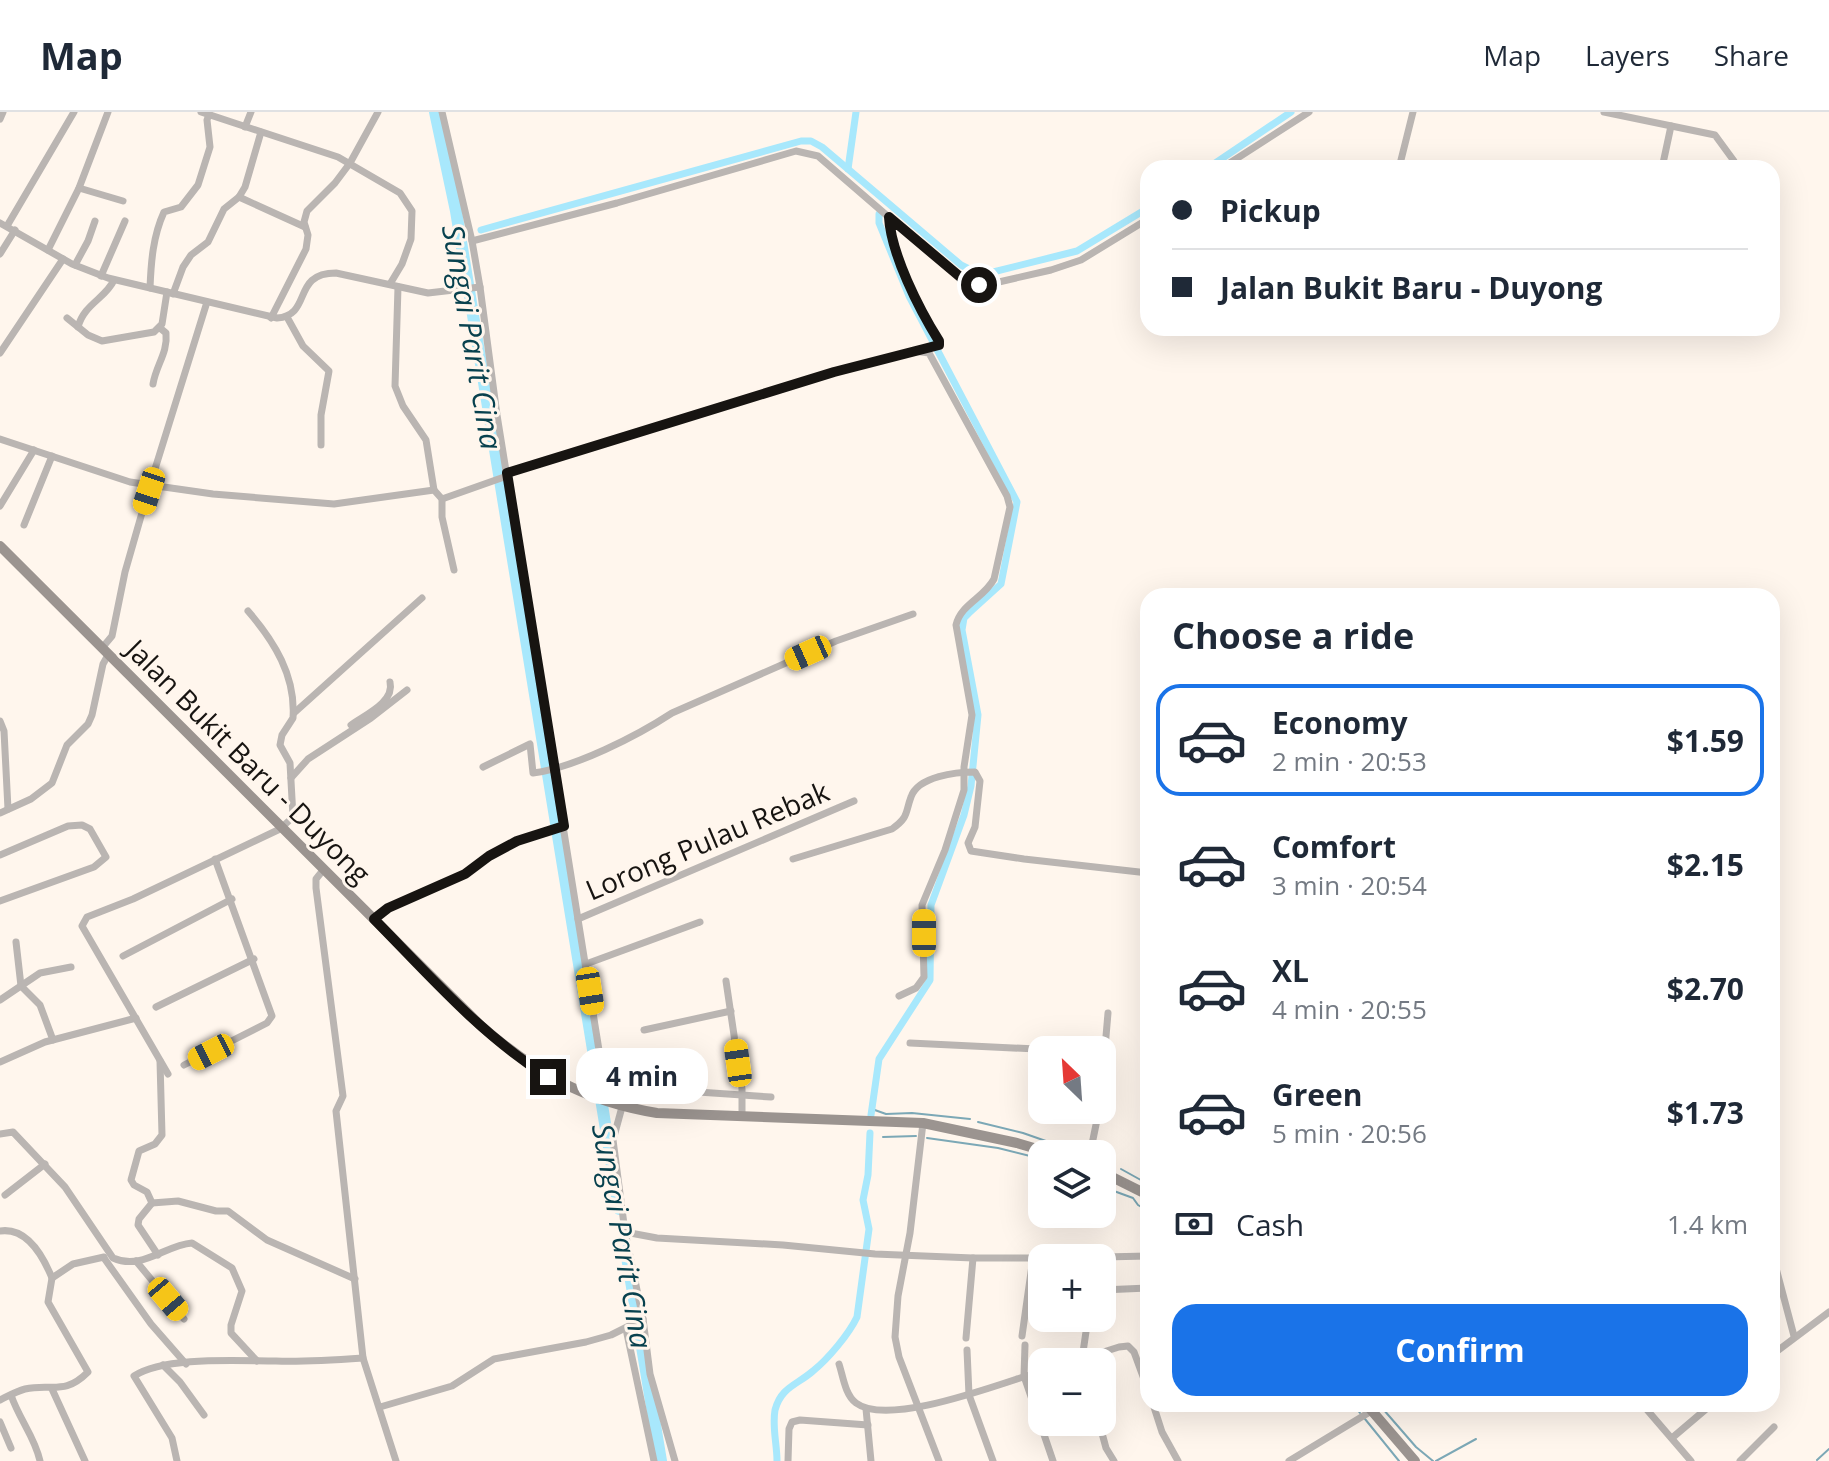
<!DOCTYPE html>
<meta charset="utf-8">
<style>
:root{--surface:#fff;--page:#f6f6f7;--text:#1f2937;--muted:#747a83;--line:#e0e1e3;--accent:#1a73e8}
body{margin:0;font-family:"Open Sans",sans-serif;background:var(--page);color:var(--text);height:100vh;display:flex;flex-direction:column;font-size:30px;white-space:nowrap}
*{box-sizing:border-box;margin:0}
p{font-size:26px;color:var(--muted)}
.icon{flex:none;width:44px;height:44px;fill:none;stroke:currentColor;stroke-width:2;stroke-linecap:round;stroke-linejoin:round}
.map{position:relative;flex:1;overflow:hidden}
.drawer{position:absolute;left:1140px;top:476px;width:640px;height:824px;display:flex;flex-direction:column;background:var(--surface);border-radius:24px;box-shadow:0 8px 32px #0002}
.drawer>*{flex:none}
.hud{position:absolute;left:1140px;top:48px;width:640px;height:176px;border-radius:24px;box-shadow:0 8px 32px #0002;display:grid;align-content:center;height:176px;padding:0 32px;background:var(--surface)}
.needle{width:52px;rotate:335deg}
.buttons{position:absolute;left:1028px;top:924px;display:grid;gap:16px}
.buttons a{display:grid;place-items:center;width:88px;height:88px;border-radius:16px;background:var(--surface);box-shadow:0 8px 32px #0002;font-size:40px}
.end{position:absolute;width:36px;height:36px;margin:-18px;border:10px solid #171411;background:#fff;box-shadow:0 0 0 4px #fff}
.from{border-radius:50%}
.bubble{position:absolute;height:56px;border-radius:24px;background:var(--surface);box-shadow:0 8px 32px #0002;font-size:26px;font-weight:700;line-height:56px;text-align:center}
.car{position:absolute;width:24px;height:48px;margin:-24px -12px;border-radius:10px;box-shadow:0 0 6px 2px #0007;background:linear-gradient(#f5c518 24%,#345 0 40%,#f5c518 0 76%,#345 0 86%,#f5c518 0)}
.hud b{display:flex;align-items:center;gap:28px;height:76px;font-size:30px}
.hud b+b{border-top:2px solid var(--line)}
.hud i{width:20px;height:20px;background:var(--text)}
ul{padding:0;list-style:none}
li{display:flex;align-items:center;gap:24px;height:112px;margin:0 16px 12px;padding:0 16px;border:4px solid transparent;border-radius:24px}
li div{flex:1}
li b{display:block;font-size:30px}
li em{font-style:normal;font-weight:700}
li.active{border-color:var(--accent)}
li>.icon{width:72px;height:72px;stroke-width:1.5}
h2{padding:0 32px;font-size:36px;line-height:96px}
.pay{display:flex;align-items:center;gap:20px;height:88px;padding:0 32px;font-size:30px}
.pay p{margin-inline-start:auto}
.primary-button{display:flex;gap:16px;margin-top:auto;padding:16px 32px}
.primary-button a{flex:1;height:92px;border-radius:24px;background:var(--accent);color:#fff;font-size:32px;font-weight:700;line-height:92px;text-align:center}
header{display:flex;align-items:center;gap:48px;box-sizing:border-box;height:112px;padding:0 40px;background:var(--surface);border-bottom:2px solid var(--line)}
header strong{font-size:38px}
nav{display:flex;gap:44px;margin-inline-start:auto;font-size:28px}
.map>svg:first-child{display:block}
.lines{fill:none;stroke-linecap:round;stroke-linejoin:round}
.stream{stroke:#7ca8b6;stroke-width:2}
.canal{stroke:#a8e8fc;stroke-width:7}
.river{stroke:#a8e8fc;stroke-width:12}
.minor{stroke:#bab5b2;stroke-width:7}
.secondary{stroke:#9b9490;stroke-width:10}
.route{stroke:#171411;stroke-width:10}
.labels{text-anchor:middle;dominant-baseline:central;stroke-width:6;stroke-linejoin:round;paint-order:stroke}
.street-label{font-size:28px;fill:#171411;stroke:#fff6ed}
.water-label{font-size:30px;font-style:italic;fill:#08414e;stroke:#fff6ed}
</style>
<header>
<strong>Map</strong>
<nav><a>Map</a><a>Layers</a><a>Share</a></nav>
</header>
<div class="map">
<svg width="1829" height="1349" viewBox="0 0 1829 1349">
<rect width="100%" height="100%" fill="#fff6ed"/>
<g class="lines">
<g class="stream">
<polyline points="872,997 886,1002 912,1001 970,1007"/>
<polyline points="978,1010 1023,1021 1083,1042"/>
<polyline points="883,1025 916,1024"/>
<polyline points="927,1026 998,1036 1042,1047"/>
<polyline points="1102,1049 1113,1054"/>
<polyline points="1121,1057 1148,1072"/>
<polyline points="1103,1075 1133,1086 1138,1093 1148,1099"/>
<polyline points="1353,1292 1360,1301"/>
<polyline points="1383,1297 1416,1335 1433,1349"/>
<polyline points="1365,1307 1399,1349"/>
<polyline points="1817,1348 1829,1337"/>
<polyline points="1436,1349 1476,1327"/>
</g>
<g class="canal">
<polyline points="1208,56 1291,0"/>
<polyline points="848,57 856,0"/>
<polyline points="481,118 801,29 811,29 822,35 961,153 981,163 1077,139 1148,96"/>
<polyline points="871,1003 879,947 930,868 931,793 964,703 971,674 978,603 962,518 964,506 969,501 1001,472 1017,390 909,184 879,111 879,102"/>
<path d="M 777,1349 C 777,1332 772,1315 775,1298 C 781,1275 797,1273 813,1259 C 828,1247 849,1222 857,1205 L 869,1117 L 863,1088 L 868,1063 L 870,1021"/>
</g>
<g class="river">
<polyline points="435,0 456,99 619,1097"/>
<polyline points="626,1139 661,1349"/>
</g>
<g class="minor">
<polyline points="201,0 338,45 400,81 412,99 411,127 402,152 390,172"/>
<polyline points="442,0 472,129 480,175 497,303 603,963 610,974 771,985"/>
<polyline points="1604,0 1715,23 1734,49 1735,56"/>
<polyline points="0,7 3,0"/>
<polyline points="245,15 251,0"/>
<polyline points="1222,56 1309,0"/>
<polyline points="1399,56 1413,0"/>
<polyline points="1662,56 1671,14"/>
<polyline points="79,76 123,89"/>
<polyline points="239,85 305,115"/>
<path d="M 889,105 C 892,150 920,192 940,231 L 924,238"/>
<path d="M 0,111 L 72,152 L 108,166 L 277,206 C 313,203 291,161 336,161 L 428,181 L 480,175"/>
<polyline points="7,114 74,0"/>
<polyline points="472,129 617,91 796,39 818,44 921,133 971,172 990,172 1051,158 1081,148 1148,107"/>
<polyline points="48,138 79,76 108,0"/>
<polyline points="0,142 15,118"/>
<polyline points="75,153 88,129 95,109"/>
<polyline points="101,164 125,109"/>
<polyline points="398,175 395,274 403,294 426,328 434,378"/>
<path d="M 150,176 C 151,150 153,124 164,100 L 181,95 L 198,73 L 210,35 L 207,8 L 209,2"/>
<polyline points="173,182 183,155 191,143 208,130 224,97 239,85 245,75 261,20"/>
<polyline points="287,205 303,234 329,259 321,303 321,333"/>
<polyline points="67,206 88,223 102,229 154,220 162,212 167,180"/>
<polyline points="271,206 306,137 308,123 304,110 307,99 335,71 350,51 378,0"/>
<path d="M 78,215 C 84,192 106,186 114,168"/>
<polyline points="0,241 63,147"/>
<path d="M 153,272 C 156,253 168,241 166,221 L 160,216"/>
<polyline points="0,327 130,370 150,373 207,190"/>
<path d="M 507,361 L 834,260 L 914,239 L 929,241 L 1007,384 L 1010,395 L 994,467 C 984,486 961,492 956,513 L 972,603 L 964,655 L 964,678 L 945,738 L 922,793 L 924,865 L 916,876 L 899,884"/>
<polyline points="442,387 507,364"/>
<polyline points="0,394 34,338"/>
<polyline points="24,413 52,344"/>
<polyline points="102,536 112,524 125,460 150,373 213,382 334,392 434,378 442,387 442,405 454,458"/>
<polyline points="294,601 422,486"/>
<polyline points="0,609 4,619 8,697"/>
<path d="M 351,613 C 365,603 395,590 390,570"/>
<path d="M 483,655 L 530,632 L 533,661 C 574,656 637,624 672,601 L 836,529 L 913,502"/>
<polyline points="291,666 308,647 371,606 407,578"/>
<polyline points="0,701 31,687 52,671 67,633 88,612 92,603 103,552 108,543"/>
<polyline points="0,743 68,714 82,713 90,717 106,745 94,755 0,789"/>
<path d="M 793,747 L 892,717 C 909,705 905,701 911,685 C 918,664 957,660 975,660 L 980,669 L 975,715 L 968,731 L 971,739 L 1024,747 L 1148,761"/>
<polyline points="324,757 316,767 316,776 343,984 336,999 363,1246 396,1349"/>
<polyline points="374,807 383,799 465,762 489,744 517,729 564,714"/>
<polyline points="578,807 854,689"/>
<polyline points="16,830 21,874 40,893 53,928"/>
<polyline points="123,844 232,787"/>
<polyline points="586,852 700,810"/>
<polyline points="726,869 742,977 742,1005"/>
<polyline points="0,888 40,861 71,855"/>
<polyline points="156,895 254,847"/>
<polyline points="644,918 731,899"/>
<polyline points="910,931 1057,938"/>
<polyline points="0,950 45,930 136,906"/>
<polyline points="184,953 267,911 272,904 215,747"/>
<path d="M 168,962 L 82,814 L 87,805 L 133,787 L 280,717 L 293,705 L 290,651 L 280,633 L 282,623 L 293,606 C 296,564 274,529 248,499"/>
<polyline points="1102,971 1108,901"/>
<polyline points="923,1011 910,1121 898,1184 895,1225 899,1245 939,1349"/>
<path d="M 0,1022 L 13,1020 L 65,1075 L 113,1146 C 142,1159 165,1133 192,1131 L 232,1156 L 242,1179 L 231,1213 L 231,1221 L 257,1249"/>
<polyline points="1090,1042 1099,998"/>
<polyline points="5,1083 45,1052"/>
<polyline points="152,1091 178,1089 216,1099 228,1099 267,1128 355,1167"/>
<path d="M 0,1119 C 27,1115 43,1144 52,1166 L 48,1190 L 88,1260 C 64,1284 52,1271 25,1277 C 17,1279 8,1284 0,1288"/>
<polyline points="625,1120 657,1126 783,1133 875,1142 973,1146 1042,1146"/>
<polyline points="1772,1141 1794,1224"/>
<polyline points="158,1143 138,1113 139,1107 152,1091 147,1080 134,1073 131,1068 139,1039 155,1032 162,1023 160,949"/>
<polyline points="104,1146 151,1212 186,1252"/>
<polyline points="1059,1146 1148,1144"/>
<polyline points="136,1149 184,1207"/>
<polyline points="52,1166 73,1152 104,1145"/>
<polyline points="1102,1178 1148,1176"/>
<polyline points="643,1207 650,1262 675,1349"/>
<polyline points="626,1217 654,1349"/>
<polyline points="1022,1224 1033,1146"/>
<polyline points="966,1226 973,1146"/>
<polyline points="1025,1233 1024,1264 1053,1349"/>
<polyline points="967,1238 969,1283 993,1349"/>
<polyline points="1772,1243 1829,1200"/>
<polyline points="1082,1247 1088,1206"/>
<polyline points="1072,1250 1119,1235 1128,1234 1134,1240 1148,1278"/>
<path d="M 839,1252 C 843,1264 845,1283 856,1291 C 889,1316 1004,1270 1042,1259"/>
<polyline points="163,1253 180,1270 204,1303"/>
<polyline points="52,1277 85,1349"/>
<path d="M 11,1283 C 19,1307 35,1325 40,1349"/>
<polyline points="1153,1292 1162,1320 1178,1349"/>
<polyline points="1642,1292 1691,1349"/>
<polyline points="380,1295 452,1274 494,1247 586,1230 611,1223 643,1207 625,1120 613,1028 622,995"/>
<polyline points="866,1297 871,1349"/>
<polyline points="0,1310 11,1336"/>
<polyline points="1099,1310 1106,1336 1114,1349"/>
<polyline points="1672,1326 1712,1292"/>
<path d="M 177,1349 L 172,1326 L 134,1264 C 165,1244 238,1249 276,1249 C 305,1250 334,1248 363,1246"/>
<polyline points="788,1349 789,1317 792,1310 800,1308 868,1313"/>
<polyline points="1289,1349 1378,1295 1388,1292"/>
<polyline points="1740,1349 1774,1315"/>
</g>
<g class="secondary">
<path d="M 0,434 L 480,913 C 535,961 584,989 657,1001 L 923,1011 L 1017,1031 L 1054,1042"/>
<polyline points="1102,1060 1148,1083"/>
<polyline points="1366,1292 1415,1349"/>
</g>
</g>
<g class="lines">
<path class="route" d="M 548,965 C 481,923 429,863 374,807 L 388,796 L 465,762 L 489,744 L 517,729 L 564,714 L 507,361 L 834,260 L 939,233 L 939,229 C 919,197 891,142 889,105 L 965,169 L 979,173"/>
</g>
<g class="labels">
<g class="street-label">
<text transform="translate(249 649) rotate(45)">Jalan Bukit Baru - Duyong</text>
<text transform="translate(707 728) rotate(-23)">Lorong Pulau Rebak</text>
</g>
<g class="water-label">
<text transform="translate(473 225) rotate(80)">Sungai Parit Cina</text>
<text transform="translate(623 1124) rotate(80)">Sungai Parit Cina</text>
</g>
</g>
</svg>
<div class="buttons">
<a><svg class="needle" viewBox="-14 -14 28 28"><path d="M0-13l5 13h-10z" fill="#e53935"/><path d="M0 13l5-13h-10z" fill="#747a83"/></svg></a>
<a><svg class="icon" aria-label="layers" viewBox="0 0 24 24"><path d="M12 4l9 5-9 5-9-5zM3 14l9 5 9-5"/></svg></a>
<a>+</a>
<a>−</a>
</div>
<i class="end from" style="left:979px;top:173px"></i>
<i class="end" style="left:548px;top:965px"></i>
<div class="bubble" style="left:576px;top:936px;width:132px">4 min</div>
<i class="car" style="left:149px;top:379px;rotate:198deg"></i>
<i class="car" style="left:808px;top:541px;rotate:246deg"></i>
<i class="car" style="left:924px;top:821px;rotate:0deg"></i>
<i class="car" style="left:590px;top:879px;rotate:171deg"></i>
<i class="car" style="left:211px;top:940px;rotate:243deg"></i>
<i class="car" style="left:738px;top:951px;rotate:352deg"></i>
<i class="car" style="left:168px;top:1187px;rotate:140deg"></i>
<div class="hud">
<b><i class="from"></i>Pickup</b>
<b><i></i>Jalan Bukit Baru - Duyong</b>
</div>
<section class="drawer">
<h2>Choose a ride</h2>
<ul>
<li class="active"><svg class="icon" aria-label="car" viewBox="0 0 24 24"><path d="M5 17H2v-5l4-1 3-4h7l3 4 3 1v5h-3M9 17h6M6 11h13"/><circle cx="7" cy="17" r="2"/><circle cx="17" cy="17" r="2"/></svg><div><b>Economy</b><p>2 min · 20:53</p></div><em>$1.59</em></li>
<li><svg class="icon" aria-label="car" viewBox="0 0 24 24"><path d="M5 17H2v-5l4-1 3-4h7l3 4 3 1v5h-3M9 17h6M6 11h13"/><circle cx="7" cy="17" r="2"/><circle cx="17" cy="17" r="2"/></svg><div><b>Comfort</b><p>3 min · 20:54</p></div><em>$2.15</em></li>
<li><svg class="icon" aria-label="car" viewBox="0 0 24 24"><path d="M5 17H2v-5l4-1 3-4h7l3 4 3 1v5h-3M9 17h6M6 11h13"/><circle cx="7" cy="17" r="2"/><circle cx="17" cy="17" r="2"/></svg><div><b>XL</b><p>4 min · 20:55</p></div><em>$2.70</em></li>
<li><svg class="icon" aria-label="car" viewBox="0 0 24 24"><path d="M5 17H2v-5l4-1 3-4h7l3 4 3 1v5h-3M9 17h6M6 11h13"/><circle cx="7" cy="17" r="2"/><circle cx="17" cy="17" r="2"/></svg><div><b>Green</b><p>5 min · 20:56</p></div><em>$1.73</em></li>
</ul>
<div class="pay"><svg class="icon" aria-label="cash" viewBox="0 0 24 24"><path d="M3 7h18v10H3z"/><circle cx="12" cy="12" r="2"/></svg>Cash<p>1.4 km</p></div>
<div class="primary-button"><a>Confirm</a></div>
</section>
</div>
